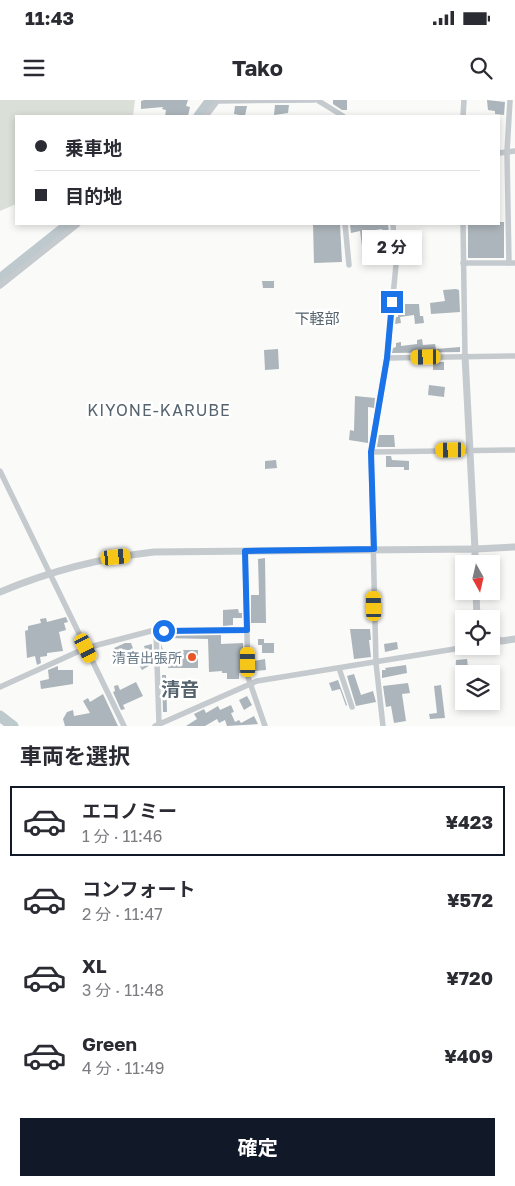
<!DOCTYPE html>
<html lang="ja">
<meta charset="utf-8">
<style>
:root{--surface:#fff;--page:#f7f7f7;--text:#2b2b33;--muted:#7c7c81;--line:#e1e1e2;--accent:#111827}
body{margin:0;font-family:"Golos Text","Noto Sans JP",sans-serif;background:var(--page);color:var(--text);height:100vh;display:flex;flex-direction:column;font-size:19px;white-space:nowrap}
*{box-sizing:border-box;margin:0}
p{font-size:16px;color:var(--muted)}
.icon{flex:none;width:28px;height:28px;fill:none;stroke:currentColor;stroke-width:2;stroke-linecap:round;stroke-linejoin:round}
.map{position:relative;height:626px;overflow:hidden}
.details{display:flex;flex-direction:column;background:var(--surface);flex:1}
.details>*{flex:none}
.banner{position:absolute;left:15px;top:15px;width:485px;height:110px;border-radius:0px;box-shadow:0 2px 8px #0003;display:grid;align-content:center;height:110px;padding:0 20px;background:var(--surface)}
.needle{width:32px;rotate:172deg}
.controls{position:absolute;left:455px;top:455px;display:grid;gap:10px}
.controls a{display:grid;place-items:center;width:45px;height:45px;border-radius:0px;background:var(--surface);box-shadow:0 2px 8px #0003;font-size:25px}
.end{position:absolute;width:22px;height:22px;margin:-11px;border:6px solid #1a73e8;background:#fff;box-shadow:0 0 0 2px #fff}
.from{border-radius:50%}
.bubble{position:absolute;height:35px;border-radius:0px;background:var(--surface);box-shadow:0 2px 8px #0003;font-size:16px;font-weight:700;line-height:35px;text-align:center}
.car{position:absolute;width:15px;height:30px;margin:-15px -8px;border-radius:6px;box-shadow:0 0 4px 1px #0007;background:linear-gradient(#f5c518 24%,#345 0 40%,#f5c518 0 76%,#345 0 86%,#f5c518 0)}
.banner b{display:flex;align-items:center;gap:18px;height:48px;font-size:19px}
.banner b+b{border-top:1px solid var(--line)}
.banner i{width:12px;height:12px;background:var(--text)}
ul{padding:0;list-style:none}
li{display:flex;align-items:center;gap:15px;height:70px;margin:0 10px 8px;padding:0 10px;border:2px solid transparent;border-radius:0px}
li div{flex:1}
li b{display:block;font-size:19px}
li em{font-style:normal;font-weight:700}
li.on{border-color:var(--accent)}
li>.icon{width:45px;height:45px;stroke-width:1.5}
h2{padding:0 20px;font-size:22px;line-height:60px}
.action{display:flex;gap:10px;margin-top:auto;padding:10px 20px}
.action a{flex:1;height:58px;border-radius:0px;background:var(--accent);color:#fff;font-size:20px;font-weight:700;line-height:58px;text-align:center}
.status{display:flex;justify-content:space-between;align-items:center;height:35px;padding:0 25px;background:var(--surface);direction:ltr}
.status svg{height:14px;fill:currentColor}
header{display:flex;justify-content:space-between;align-items:center;height:65px;padding:0 20px;background:var(--surface);font-size:22px;font-weight:700}
.map>svg:first-child{display:block}
.green{fill:#dae0d7}
.lines{fill:none;stroke-linecap:round;stroke-linejoin:round}
.river{stroke:#bec9ce;stroke-width:11}
.building{fill:#acb5bb}
.minor{stroke:#c5cace;stroke-width:5.5}
.tertiary{stroke:#c5cace;stroke-width:7}
.route{stroke:#1a73e8;stroke-width:6}
.poi-dot{fill:#ea5528;stroke:#fff;stroke-width:2}
.labels{text-anchor:middle;dominant-baseline:central;stroke-width:5;stroke-linejoin:round;paint-order:stroke}
.poi-label{font-size:14px;fill:#647684;stroke:#fff;text-anchor:end}
.neighbourhood-label{font-size:15px;fill:#56646f;stroke:#fff}
.quarter-label{font-size:16px;letter-spacing:1px;fill:#56646f;stroke:#fff}
.district-label{font-size:19px;font-weight:bold;fill:#56646f;stroke:#fff}
</style>
<div class="status"><b>11:43</b><svg viewBox="0 0 49 12"><path d="M0 12V9h3v3zM5 12V6h3v6zM10 12V3h3v9zM15 12V0h3v12zM26 1h20v11H26zM47 4h2v5h-2z"/></svg></div>
<header><svg class="icon" aria-label="menu" viewBox="0 0 24 24"><path d="M4 6h16M4 12h16M4 18h16"/></svg>Tako<svg class="icon" aria-label="search" viewBox="0 0 24 24"><circle cx="10" cy="10" r="6"/><path d="M15 15l6 6"/></svg></header>
<div class="map">
<svg width="515" height="626" viewBox="0 0 515 626">
<rect width="100%" height="100%" fill="#fafaf8"/>
<polygon class="green" points="0,0 135,0 133,16 16,16 16,104 0,111"/>
<g class="lines">
<g class="river">
<polyline points="199,16 211,0"/>
<polyline points="0,179 69,124"/>
<polyline points="0,616 13,626"/>
</g>
</g>
<g class="building">
<polygon points="144,0 188,0 186,6 190,7 188,16 165,16 166,10 162,9 163,7 141,9 141,1"/>
<polygon points="333,0 347,0 347,10 342,10 333,4"/>
<polygon points="487,0 505,2 504,15 495,14 495,11 488,10"/>
<polygon points="275,5 289,5 288,13 274,15"/>
<polygon points="235,6 247,6 245,16 234,14"/>
<polygon points="499,122 504,122 504,158 468,158 468,124 499,124"/>
<polygon points="313,124 340,124 342,162 314,163"/>
<polygon points="350,124 388,124 389,134 383,135 382,129 369,131 370,140 387,138 390,151 367,150 366,147 362,146 360,131 351,133"/>
<polygon points="406,134 409,154 414,154 415,159 403,163 398,135"/>
<polygon points="262,181 274,181 274,188 263,188"/>
<polygon points="456,189 459,190 460,212 431,214 430,203 445,201 443,190"/>
<polygon points="402,196 403,204 419,204 420,216 423,216 424,223 415,224 414,215 400,217 401,223 395,224 396,217 398,217 398,197"/>
<polygon points="422,239 423,245 435,244 436,249 460,247 460,252 392,253 393,248 396,247 396,243 401,242 401,246 417,244 417,240"/>
<polygon points="278,249 279,269 265,270 264,250"/>
<rect x="433" y="262" width="11" height="8"/>
<polygon points="429,285 445,287 444,297 428,295"/>
<polygon points="355,296 375,298 374,308 368,307 368,343 349,340 350,330 354,331"/>
<polygon points="379,335 394,335 395,347 377,347"/>
<polygon points="386,356 391,356 392,360 409,361 409,370 404,370 404,367 386,367"/>
<polygon points="276,360 277,368 265,369 265,361"/>
<polygon points="265,458 266,523 251,523 251,495 259,495 258,459"/>
<polygon points="238,509 239,513 242,513 242,518 233,518 233,525 223,526 223,510"/>
<polygon points="66,517 68,522 64,523 66,530 59,532 63,551 47,553 47,556 40,557 41,563 37,565 35,556 27,558 25,531 28,530 28,526 41,523 40,519 46,518 47,522"/>
<polygon points="350,529 370,529 371,540 369,540 371,557 354,559"/>
<polygon points="221,535 221,544 243,543 243,573 239,573 239,579 227,579 227,573 222,573 222,571 209,572 208,539 163,538 163,536"/>
<polygon points="258,539 264,539 264,543 274,543 274,553 262,553 262,545 258,545"/>
<polygon points="397,542 398,549 385,552 384,544"/>
<polygon points="125,543 131,543 136,556 146,552 144,546 152,544 152,559 150,559 152,564 142,570 138,563 133,565 131,559 121,564 114,548"/>
<polygon points="161,544 163,550 198,550 198,568 168,568 168,558 162,558"/>
<polygon points="265,559 266,570 255,571 254,561"/>
<polygon points="467,559 469,574 464,574 464,578 455,579 456,560"/>
<polygon points="406,565 407,573 382,578 382,570 386,570 385,568"/>
<polygon points="58,566 58,570 73,570 73,584 41,589 40,581 49,579 48,570"/>
<polygon points="354,574 361,595 373,591 376,602 356,606 347,576"/>
<polygon points="162,575 166,575 167,612 163,612"/>
<polygon points="338,580 347,605 346,606 340,589 332,591 329,583"/>
<polygon points="136,582 143,596 123,605 125,609 121,610 113,592 115,591 114,586 118,585 120,590"/>
<polygon points="408,583 410,593 402,594 406,621 394,623 391,606 386,607 383,586"/>
<polygon points="441,585 445,618 430,619 429,614 437,613 434,586"/>
<polygon points="103,594 118,626 65,626 63,619 67,612 73,610 74,616 90,613 83,601 88,598 90,602"/>
<polygon points="247,596 252,605 244,610 239,600"/>
<polygon points="231,605 234,612 231,613 235,622 239,620 241,623 254,616 258,624 227,626 225,620 219,623 217,619 205,626 186,626 197,619 194,614 204,609 206,613 218,606 220,610"/>
</g>
<g class="lines">
<g class="minor">
<polyline points="317,0 343,16"/>
<polyline points="217,1 314,0"/>
<polyline points="206,16 218,0"/>
<polyline points="463,16 464,0"/>
<polyline points="499,53 515,51"/>
<polyline points="345,124 349,165"/>
<polyline points="463,124 465,256"/>
<polyline points="463,163 515,163"/>
<polyline points="509,163 507,52 510,0"/>
<polyline points="0,186 78,124"/>
<polyline points="387,258 515,256"/>
<polyline points="371,352 515,350"/>
<polyline points="0,371 124,626"/>
<polyline points="245,451 248,577 265,626"/>
<polyline points="156,531 159,624"/>
<polyline points="339,568 352,607"/>
<polyline points="0,587 86,548 151,531 247,530"/>
<polyline points="155,626 257,581 473,546"/>
<polyline points="383,626 376,563 371,352 387,258 396,165 393,124"/>
</g>
<g class="tertiary">
<polyline points="465,256 475,449 515,447"/>
<polyline points="476,491 477,519"/>
<path d="M 0,492 C 50,471 100,458 154,452 L 475,449 L 475,464"/>
<polyline points="491,538 502,541 515,539"/>
</g>
</g>
<g class="lines">
<polyline class="route" points="164,531 247,530 245,451 374,449 371,352 387,258 392,202"/>
</g>
<circle class="poi-dot" cx="192" cy="557" r="5"/>
<g class="labels">
<g class="poi-label">
<text x="182" y="557">清音出張所</text>
</g>
<g class="neighbourhood-label">
<text x="317" y="218">下軽部</text>
</g>
<g class="quarter-label">
<text x="159" y="310">KIYONE-KARUBE</text>
</g>
<g class="district-label">
<text x="180" y="588">清音</text>
</g>
</g>
</svg>
<div class="controls">
<a><svg class="needle" viewBox="-14 -14 28 28"><path d="M0-13l5 13h-10z" fill="#e53935"/><path d="M0 13l5-13h-10z" fill="#7c7c81"/></svg></a>
<a><svg class="icon" aria-label="locate" viewBox="0 0 24 24"><circle cx="12" cy="12" r="6"/><path d="M12 2v4M12 18v4M2 12h4M18 12h4"/></svg></a>
<a><svg class="icon" aria-label="layers" viewBox="0 0 24 24"><path d="M12 4l9 5-9 5-9-5zM3 14l9 5 9-5"/></svg></a>
</div>
<i class="end from" style="left:164px;top:531px"></i>
<i class="end" style="left:392px;top:202px"></i>
<div class="bubble" style="left:362px;top:130px;width:60px">2 分</div>
<i class="car" style="left:426px;top:257px;rotate:269deg"></i>
<i class="car" style="left:451px;top:350px;rotate:269deg"></i>
<i class="car" style="left:116px;top:457px;rotate:84deg"></i>
<i class="car" style="left:374px;top:506px;rotate:359deg"></i>
<i class="car" style="left:86px;top:548px;rotate:154deg"></i>
<i class="car" style="left:248px;top:562px;rotate:359deg"></i>
<div class="banner">
<b><i class="from"></i>乗車地</b>
<b><i></i>目的地</b>
</div>
</div>
<section class="details">
<h2>車両を選択</h2>
<ul>
<li class="on"><svg class="icon" aria-label="car" viewBox="0 0 24 24"><path d="M5 17H2v-5l4-1 3-4h7l3 4 3 1v5h-3M9 17h6M6 11h13"/><circle cx="7" cy="17" r="2"/><circle cx="17" cy="17" r="2"/></svg><div><b>エコノミー</b><p>1 分 · 11:46</p></div><em>¥423</em></li>
<li><svg class="icon" aria-label="car" viewBox="0 0 24 24"><path d="M5 17H2v-5l4-1 3-4h7l3 4 3 1v5h-3M9 17h6M6 11h13"/><circle cx="7" cy="17" r="2"/><circle cx="17" cy="17" r="2"/></svg><div><b>コンフォート</b><p>2 分 · 11:47</p></div><em>¥572</em></li>
<li><svg class="icon" aria-label="car" viewBox="0 0 24 24"><path d="M5 17H2v-5l4-1 3-4h7l3 4 3 1v5h-3M9 17h6M6 11h13"/><circle cx="7" cy="17" r="2"/><circle cx="17" cy="17" r="2"/></svg><div><b>XL</b><p>3 分 · 11:48</p></div><em>¥720</em></li>
<li><svg class="icon" aria-label="car" viewBox="0 0 24 24"><path d="M5 17H2v-5l4-1 3-4h7l3 4 3 1v5h-3M9 17h6M6 11h13"/><circle cx="7" cy="17" r="2"/><circle cx="17" cy="17" r="2"/></svg><div><b>Green</b><p>4 分 · 11:49</p></div><em>¥409</em></li>
</ul>
<div class="action"><a>確定</a></div>
</section>
